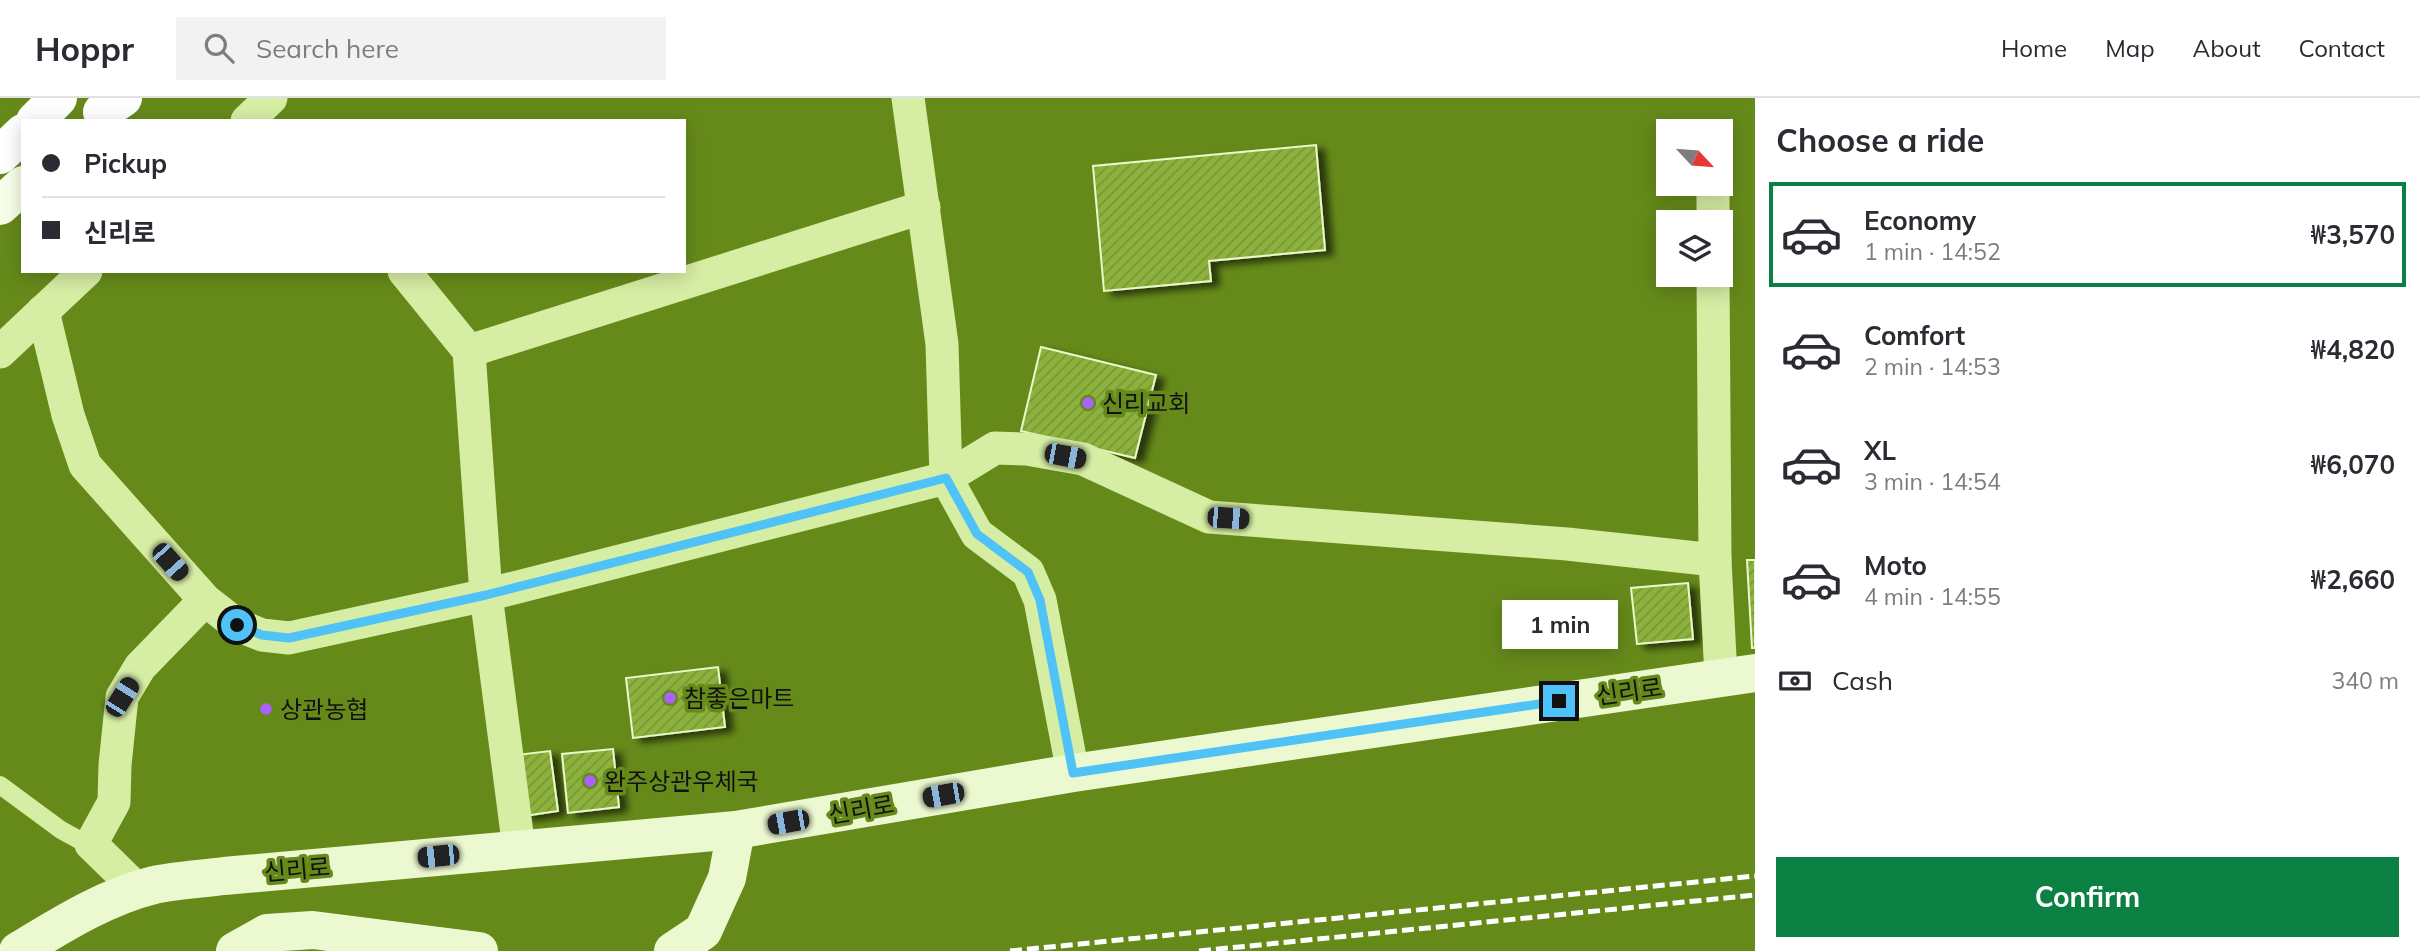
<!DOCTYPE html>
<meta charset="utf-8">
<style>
:root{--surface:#fff;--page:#f2f2f3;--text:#2b2b33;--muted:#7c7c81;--line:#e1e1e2;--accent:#0b8043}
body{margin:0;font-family:Mulish,"Noto Sans KR",sans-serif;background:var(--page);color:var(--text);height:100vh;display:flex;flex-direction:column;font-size:26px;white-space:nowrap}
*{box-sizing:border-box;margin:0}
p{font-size:23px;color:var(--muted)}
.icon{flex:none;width:38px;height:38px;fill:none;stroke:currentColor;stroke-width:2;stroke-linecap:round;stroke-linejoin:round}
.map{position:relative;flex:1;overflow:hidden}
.panel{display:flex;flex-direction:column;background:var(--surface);width:665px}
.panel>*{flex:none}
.hud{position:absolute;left:21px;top:21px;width:665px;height:154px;border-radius:0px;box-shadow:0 4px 18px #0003;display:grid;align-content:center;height:154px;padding:0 21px;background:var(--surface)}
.needle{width:46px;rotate:116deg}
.buttons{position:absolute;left:1656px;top:21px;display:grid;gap:14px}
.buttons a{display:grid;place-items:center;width:77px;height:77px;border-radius:0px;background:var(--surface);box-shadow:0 4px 18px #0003;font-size:35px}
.end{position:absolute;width:32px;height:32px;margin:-16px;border:9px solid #4fc3f7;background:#111;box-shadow:0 0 0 4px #111}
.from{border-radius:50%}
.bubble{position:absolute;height:49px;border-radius:0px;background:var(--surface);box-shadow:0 4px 18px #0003;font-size:23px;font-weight:700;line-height:49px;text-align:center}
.car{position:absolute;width:21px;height:42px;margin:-21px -10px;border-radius:9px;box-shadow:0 0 5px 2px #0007;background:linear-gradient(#222 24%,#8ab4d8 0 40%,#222 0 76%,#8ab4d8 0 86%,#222 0)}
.hud b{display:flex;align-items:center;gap:24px;height:66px;font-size:26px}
.hud b+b{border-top:2px solid var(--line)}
.hud i{width:18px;height:18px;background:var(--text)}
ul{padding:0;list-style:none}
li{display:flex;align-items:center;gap:21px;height:105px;margin:0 14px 10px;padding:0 7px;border:4px solid transparent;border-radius:0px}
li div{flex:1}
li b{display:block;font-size:26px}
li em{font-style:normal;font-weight:700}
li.on{border-color:var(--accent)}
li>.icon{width:63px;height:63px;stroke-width:1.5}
h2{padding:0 21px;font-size:32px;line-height:84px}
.pay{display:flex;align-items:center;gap:18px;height:77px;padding:0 21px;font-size:26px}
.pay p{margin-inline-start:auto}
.button{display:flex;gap:14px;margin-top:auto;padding:14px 21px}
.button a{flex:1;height:80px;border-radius:0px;background:var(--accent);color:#fff;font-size:28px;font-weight:700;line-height:80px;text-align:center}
header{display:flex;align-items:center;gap:42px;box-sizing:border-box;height:98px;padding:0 35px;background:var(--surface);border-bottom:2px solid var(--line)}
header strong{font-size:33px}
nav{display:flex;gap:38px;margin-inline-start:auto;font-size:24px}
.search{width:490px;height:63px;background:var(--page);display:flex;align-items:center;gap:18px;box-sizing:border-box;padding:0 24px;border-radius:0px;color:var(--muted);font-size:26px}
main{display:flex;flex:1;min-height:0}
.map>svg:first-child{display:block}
.building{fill:url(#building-hatch);stroke:#eaf9c9;stroke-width:2;filter:url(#shadow)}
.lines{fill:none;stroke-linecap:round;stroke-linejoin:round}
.lane{stroke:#d6eda4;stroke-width:18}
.street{stroke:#d6eda4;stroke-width:33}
.secondary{stroke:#ecf9d0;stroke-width:38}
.primary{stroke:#f7ffea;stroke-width:38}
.highway{stroke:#fff;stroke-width:38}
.rail{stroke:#fff;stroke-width:5;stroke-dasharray:12 5;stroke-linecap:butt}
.route{stroke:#4fc3f7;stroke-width:9}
.poi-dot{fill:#ac60ff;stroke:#658a1a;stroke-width:2.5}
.labels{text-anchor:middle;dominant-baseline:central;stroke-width:7;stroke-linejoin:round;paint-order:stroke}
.poi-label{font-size:24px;fill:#111;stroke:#658a1a;text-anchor:start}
.street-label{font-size:24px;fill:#111;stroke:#658a1a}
</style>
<header>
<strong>Hoppr</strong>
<div class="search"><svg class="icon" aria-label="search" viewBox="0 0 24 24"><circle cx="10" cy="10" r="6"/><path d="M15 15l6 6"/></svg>Search here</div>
<nav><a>Home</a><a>Map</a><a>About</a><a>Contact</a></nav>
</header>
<main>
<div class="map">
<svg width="1755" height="853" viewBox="0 0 1755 853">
<defs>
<pattern id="building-hatch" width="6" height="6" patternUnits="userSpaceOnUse" patternTransform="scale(1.75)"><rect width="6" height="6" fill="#8cb13e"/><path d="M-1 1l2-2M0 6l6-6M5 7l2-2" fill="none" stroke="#789735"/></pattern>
<filter id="shadow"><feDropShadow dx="8" dy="4.5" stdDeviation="3.5" flood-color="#0009"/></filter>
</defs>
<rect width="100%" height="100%" fill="#658a1a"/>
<g class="building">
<polygon points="1316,47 1325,152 1209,163 1211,183 1104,193 1093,68"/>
<polygon points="1041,249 1156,277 1135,360 1021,333"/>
<polygon points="1747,462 1755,462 1755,550 1752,550"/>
<polygon points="1688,485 1693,541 1637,546 1631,490"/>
<polygon points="718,569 725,629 633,640 626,580"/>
<polygon points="613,651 619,709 568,715 562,656"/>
<polygon points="550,653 558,713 524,718 516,657"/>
</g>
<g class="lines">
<polyline class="lane" points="0,687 61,732 96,751"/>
<g class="street">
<polyline points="908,0 942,246 946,380 977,436 1028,474 1040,502 1073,675"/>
<polyline points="247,23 271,0"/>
<polyline points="1713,86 1713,124"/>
<polyline points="404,173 469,253 486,497 519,751"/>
<polyline points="1713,177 1715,462 1721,579"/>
<polyline points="43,213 68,317 85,367 205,502 237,527 262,537 289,540 486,497 946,380 995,350 1027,351 1083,361 1209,419 1567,446 1715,462"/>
<polyline points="469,253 924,109"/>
<polyline points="0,254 86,173"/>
<polyline points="139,793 91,746 114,704 115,667 122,599 140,569 205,502"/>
</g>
<g class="secondary">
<path d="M 18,853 C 61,827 105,799 154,787 C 177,782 201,781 224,778 L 736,732 L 1073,675 L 1755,575"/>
<polyline points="235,853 267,835 313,832 479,853"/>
<polyline points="673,853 703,833 727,780 736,732"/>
</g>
<polyline class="primary" points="0,108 23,87"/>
<g class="highway">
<polyline points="102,14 123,0"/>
<polyline points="35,23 58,0"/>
<polyline points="0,57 23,35"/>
</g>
<g class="rail">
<polyline points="1010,853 1755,778"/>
<polyline points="1199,853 1755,797"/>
</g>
</g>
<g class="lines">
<polyline class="route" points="237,527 262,537 289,540 486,497 946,380 977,436 1028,474 1040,502 1073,675 1559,603"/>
</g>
<g class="poi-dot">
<circle cx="1088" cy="305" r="7"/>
<circle cx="670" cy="600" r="7"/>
<circle cx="266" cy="611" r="7"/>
<circle cx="590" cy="683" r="7"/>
</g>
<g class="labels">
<g class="poi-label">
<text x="1102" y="305">신리교회</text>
<text x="684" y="600">참좋은마트</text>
<text x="280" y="611">상관농협</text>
<text x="604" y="683">완주상관우체국</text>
</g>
<g class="street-label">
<text transform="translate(1629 593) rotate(-8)">신리로</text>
<text transform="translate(861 711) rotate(-10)">신리로</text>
<text transform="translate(297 771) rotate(-5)">신리로</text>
</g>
</g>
</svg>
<div class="buttons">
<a><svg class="needle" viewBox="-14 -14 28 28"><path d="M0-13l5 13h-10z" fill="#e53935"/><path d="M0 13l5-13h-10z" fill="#7c7c81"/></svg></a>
<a><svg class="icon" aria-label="layers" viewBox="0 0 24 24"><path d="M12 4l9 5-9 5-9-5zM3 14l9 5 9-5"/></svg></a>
</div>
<i class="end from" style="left:237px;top:527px"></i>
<i class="end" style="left:1559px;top:603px"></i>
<div class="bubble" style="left:1502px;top:502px;width:116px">1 min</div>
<i class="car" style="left:1065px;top:358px;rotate:101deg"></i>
<i class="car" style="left:1228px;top:420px;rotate:94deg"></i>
<i class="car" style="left:170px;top:464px;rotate:138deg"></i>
<i class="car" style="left:122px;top:599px;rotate:32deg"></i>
<i class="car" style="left:943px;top:697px;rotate:260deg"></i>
<i class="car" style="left:788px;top:724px;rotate:260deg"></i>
<i class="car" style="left:438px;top:758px;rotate:264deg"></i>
<div class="hud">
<b><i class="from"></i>Pickup</b>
<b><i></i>신리로</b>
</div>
</div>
<section class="panel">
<h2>Choose a ride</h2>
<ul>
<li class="on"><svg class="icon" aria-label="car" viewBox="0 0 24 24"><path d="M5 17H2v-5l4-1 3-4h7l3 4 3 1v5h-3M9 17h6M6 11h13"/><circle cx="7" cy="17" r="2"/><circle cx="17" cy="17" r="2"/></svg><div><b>Economy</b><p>1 min · 14:52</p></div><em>₩3,570</em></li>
<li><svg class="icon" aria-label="car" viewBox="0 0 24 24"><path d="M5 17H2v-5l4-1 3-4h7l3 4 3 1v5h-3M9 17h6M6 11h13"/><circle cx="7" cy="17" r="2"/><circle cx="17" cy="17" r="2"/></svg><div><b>Comfort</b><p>2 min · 14:53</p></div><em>₩4,820</em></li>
<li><svg class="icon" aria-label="car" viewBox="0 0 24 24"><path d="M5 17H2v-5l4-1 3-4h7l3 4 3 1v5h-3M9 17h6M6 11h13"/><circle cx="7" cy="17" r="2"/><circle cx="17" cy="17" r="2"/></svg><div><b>XL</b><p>3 min · 14:54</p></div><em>₩6,070</em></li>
<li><svg class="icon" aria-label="car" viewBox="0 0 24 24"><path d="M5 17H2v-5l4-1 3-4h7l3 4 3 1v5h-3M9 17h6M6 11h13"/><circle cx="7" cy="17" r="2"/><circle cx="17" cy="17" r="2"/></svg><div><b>Moto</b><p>4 min · 14:55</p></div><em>₩2,660</em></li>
</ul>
<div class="pay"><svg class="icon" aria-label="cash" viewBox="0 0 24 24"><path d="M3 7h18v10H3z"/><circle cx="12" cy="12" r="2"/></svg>Cash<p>340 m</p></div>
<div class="button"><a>Confirm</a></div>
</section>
</main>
